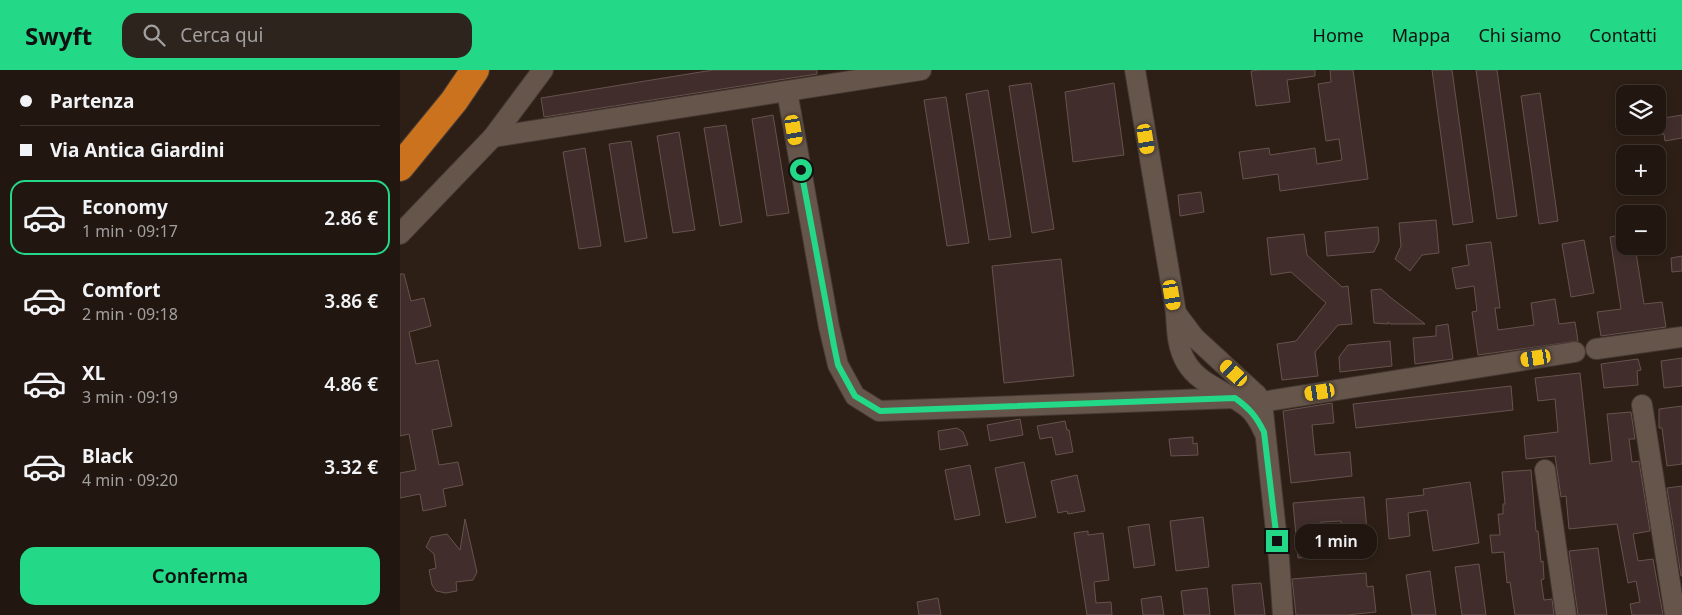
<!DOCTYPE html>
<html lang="it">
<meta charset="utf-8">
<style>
:root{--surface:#221710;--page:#2e241e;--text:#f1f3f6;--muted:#a29f9f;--line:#3f3630;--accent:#23d886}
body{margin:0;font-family:"Noto Sans",sans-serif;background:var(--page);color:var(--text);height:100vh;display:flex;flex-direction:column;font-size:19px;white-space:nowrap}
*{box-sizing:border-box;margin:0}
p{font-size:16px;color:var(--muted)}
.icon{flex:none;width:28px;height:28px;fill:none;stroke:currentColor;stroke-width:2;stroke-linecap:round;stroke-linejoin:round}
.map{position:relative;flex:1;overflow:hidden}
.drawer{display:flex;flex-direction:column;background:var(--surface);width:400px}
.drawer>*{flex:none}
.hud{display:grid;align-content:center;height:110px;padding:0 20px;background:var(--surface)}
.fabs{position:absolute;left:1216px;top:15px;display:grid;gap:10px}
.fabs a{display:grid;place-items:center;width:50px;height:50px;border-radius:10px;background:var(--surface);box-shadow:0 2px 8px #0003,0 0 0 1px var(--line);font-size:25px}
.end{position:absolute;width:22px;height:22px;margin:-11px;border:6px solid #23d886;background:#111;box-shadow:0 0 0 2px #111}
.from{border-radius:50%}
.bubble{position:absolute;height:35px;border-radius:15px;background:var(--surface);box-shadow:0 2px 8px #0003,0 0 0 1px var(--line);font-size:16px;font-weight:600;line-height:35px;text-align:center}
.car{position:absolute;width:15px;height:30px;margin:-15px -8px;border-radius:6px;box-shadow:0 0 4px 1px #0007;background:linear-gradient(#f5c518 24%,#345 0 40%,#f5c518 0 76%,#345 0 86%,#f5c518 0)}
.hud b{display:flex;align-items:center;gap:18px;height:48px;font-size:19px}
.hud b+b{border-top:1px solid var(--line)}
.hud i{width:12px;height:12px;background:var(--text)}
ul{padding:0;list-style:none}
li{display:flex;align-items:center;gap:15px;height:75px;margin:0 10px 8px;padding:0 10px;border:2px solid transparent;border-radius:15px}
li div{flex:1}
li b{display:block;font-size:19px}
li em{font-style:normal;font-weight:600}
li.active{border-color:var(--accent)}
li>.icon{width:45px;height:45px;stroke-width:1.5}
.action{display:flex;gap:10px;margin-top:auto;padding:10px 20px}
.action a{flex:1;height:58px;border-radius:15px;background:var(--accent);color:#111;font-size:20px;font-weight:600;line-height:58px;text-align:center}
header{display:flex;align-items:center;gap:30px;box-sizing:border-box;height:70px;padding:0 25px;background:var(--accent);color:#111}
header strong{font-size:24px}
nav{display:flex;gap:28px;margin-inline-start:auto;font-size:18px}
.search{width:350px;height:45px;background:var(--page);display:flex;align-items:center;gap:12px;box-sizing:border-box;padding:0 18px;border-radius:15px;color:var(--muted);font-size:19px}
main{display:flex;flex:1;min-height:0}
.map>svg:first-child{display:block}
.building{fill:#412e2c;stroke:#66524f}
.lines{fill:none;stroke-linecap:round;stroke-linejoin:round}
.minor-casing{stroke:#463933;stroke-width:22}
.highway-casing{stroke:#463933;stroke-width:30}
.minor{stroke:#66554b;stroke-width:20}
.highway{stroke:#ca721d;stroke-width:28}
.route{stroke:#23d886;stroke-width:6}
</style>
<header>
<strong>Swyft</strong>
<div class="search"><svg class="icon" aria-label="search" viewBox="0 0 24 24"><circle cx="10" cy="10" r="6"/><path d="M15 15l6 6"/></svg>Cerca qui</div>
<nav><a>Home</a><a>Mappa</a><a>Chi siamo</a><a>Contatti</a></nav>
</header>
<main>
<section class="drawer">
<div class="hud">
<b><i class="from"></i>Partenza</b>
<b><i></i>Via Antica Giardini</b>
</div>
<ul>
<li class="active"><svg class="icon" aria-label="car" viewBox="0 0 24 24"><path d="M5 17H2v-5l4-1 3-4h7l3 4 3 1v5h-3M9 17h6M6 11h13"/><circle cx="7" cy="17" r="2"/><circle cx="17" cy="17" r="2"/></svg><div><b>Economy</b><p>1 min · 09:17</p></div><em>2.86 €</em></li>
<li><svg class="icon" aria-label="car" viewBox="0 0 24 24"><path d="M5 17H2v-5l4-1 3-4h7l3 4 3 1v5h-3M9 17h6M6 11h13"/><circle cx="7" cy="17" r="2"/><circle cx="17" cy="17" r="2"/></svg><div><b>Comfort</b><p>2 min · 09:18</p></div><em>3.86 €</em></li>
<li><svg class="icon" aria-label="car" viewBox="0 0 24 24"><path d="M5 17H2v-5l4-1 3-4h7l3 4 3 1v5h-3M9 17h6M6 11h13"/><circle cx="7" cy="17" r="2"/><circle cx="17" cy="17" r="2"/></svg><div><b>XL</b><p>3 min · 09:19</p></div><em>4.86 €</em></li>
<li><svg class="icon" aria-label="car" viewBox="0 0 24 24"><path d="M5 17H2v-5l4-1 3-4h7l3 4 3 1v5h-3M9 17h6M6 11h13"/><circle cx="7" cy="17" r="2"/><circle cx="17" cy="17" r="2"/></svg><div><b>Black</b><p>4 min · 09:20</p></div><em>3.32 €</em></li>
</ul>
<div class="action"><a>Conferma</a></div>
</section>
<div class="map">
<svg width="1282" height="545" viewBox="0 0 1282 545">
<rect width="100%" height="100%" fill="#2d1f15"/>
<g class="building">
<polygon points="313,0 417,0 417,4 144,47 141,28"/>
<polygon points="859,0 915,0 915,6 887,10 890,32 856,36 851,1"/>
<polygon points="930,0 953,0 968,109 880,121 878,104 843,109 839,82 869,78 870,85 915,78 917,94 942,90 939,69 926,71 918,14 931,12"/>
<polygon points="1032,0 1052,0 1073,152 1053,155"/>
<polygon points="1076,0 1097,0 1117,146 1097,149"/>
<polygon points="631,13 654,159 632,163 609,16"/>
<polygon points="714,13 724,85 673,92 665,22"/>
<polygon points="588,20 611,167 589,170 566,24"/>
<polygon points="1140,23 1158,151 1139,154 1121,26"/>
<polygon points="546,27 569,173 547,176 524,30"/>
<polygon points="373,45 389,143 367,146 352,49"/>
<polygon points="1282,45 1282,68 1265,71 1264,64 1258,65 1258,49"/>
<polygon points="326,55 342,152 320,156 304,58"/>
<polygon points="279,62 295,160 273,163 257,66"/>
<polygon points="231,71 247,168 225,172 209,74"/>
<polygon points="185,78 201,176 179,179 163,82"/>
<polygon points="801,122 804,142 780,146 778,125"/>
<polygon points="1036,150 1039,183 1022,185 1010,201 995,189 1001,176 999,153"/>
<polygon points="978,157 979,171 974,182 927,186 925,162"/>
<polygon points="904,164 907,185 942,217 948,216 952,254 938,255 915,282 918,306 882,310 877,274 896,271 926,233 891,202 871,205 867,168"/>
<polygon points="1225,164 1225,176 1235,176 1244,234 1262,232 1266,257 1201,266 1197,242 1221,239 1210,167"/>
<polygon points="1184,170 1194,223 1171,227 1162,174"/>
<polygon points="1091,172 1100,238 1095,238 1098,260 1134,255 1131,233 1155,229 1159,254 1175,252 1178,271 1078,285 1072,242 1077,241 1074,216 1056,219 1052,198 1069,195 1066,175"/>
<polygon points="1282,186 1282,201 1272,202 1271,188"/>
<polygon points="661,189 674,306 604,313 592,196"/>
<polygon points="0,204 4,204 11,231 24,228 31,256 9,262 16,294 38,290 47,333 52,356 32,360 39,395 58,392 63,415 43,419 46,436 23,441 20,424 0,428 0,403 16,400 9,364 0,366"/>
<polygon points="981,219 990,227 1025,254 990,254 988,252 988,254 974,253 971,220"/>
<polygon points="1048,254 1053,289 1015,294 1013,268 1036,266 1036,256"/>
<polygon points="990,271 992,296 940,302 939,287 948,275"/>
<polygon points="1282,288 1282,316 1264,318 1261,291"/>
<polygon points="1238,289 1241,300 1237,301 1238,315 1204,318 1201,294"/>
<polygon points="1180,303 1190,394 1212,391 1207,344 1231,342 1235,369 1229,369 1232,392 1239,391 1250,461 1233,464 1238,491 1253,489 1263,545 1232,545 1230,534 1240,532 1236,511 1228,513 1217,454 1169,459 1166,426 1161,427 1155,386 1126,389 1124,366 1158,362 1155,329 1138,331 1135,308"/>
<polygon points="1111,316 1113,340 956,358 953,334"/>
<polygon points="932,333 934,353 912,355 915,385 950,382 952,406 891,413 883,341"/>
<polygon points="1282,336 1282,394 1267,396 1262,358 1259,358 1259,339"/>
<polygon points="620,349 623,365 590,371 587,355"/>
<polygon points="665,351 667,360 669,360 673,382 656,385 652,367 640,369 637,356"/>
<polygon points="557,358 563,362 568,375 540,380 538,361"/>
<polygon points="793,367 793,374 797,373 798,385 771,386 769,369"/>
<polygon points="624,392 636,447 606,453 595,398"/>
<polygon points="570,395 580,445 555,450 545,400"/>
<polygon points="1131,400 1136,461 1138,461 1141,492 1143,491 1144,509 1141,510 1144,530 1152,529 1154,545 1115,545 1110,512 1107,513 1104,482 1092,483 1090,465 1100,465 1098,444 1103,444 1103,434 1105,434 1102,402"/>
<polygon points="677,405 685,441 668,444 667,441 658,443 651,411"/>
<polygon points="1070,412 1079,473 1033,481 1027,440 1008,443 1010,466 989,469 986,429 1024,425 1023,419"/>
<polygon points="1282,416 1282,506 1281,506 1267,418"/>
<polygon points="964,427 969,482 944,484 941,451 921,452 924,486 898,488 893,433"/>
<polygon points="803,447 809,497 776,501 770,451"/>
<polygon points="65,449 77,502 73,510 56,512 57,521 46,523 36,521 32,515 29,500 36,498 34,484 26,477 31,467 47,464 60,480"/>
<polygon points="749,454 755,495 734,498 728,457"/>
<polygon points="688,461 688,465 703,463 709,510 694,512 696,533 711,532 712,545 687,545 674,463"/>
<polygon points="1198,478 1207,545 1178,545 1169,481"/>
<polygon points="1079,494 1086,545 1062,545 1055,497"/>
<polygon points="1030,501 1036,545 1012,545 1006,505"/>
<polygon points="966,503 967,517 973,516 976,542 947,545 896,545 892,509"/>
<polygon points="861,513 865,545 835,545 832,515"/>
<polygon points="807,518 810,545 784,545 781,521"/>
<polygon points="761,526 764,545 743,545 741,529"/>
<polygon points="538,528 541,545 519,545 517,532"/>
</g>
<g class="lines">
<g class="minor-casing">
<g id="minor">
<path d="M 735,0 L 776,243 C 777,260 777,277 786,292 C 799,315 827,321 847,337 C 855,343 860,353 864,362"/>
<polyline points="387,21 429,257 438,295 455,326 479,341 835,328 856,324"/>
<polyline points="93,67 521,0"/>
<polyline points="0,164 93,67 143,0"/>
<polyline points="776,243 794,267 856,324 862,332 879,489 883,545"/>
<polyline points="1196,279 1282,267"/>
<polyline points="862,332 1175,282"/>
<polyline points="1242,335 1275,545"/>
<polyline points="1145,400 1166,545"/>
</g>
</g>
<g class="highway-casing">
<polyline id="highway" points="0,97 54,31 75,0"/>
</g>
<use href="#minor" class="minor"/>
<use href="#highway" class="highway"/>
</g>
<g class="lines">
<path class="route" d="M 401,100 L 434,276 L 438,295 L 455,326 L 480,341 L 835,328 C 850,339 856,346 864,362 L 877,471"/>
</g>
</svg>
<div class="fabs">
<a><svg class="icon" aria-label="layers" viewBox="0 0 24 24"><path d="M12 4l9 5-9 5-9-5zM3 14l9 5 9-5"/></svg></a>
<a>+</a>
<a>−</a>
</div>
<i class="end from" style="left:401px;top:100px"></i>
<i class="end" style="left:877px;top:471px"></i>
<div class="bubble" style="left:895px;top:454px;width:82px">1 min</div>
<i class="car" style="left:394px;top:60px;rotate:170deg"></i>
<i class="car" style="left:746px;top:69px;rotate:171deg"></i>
<i class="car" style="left:772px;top:225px;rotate:170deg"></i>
<i class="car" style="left:1136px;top:288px;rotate:261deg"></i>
<i class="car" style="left:834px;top:303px;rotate:312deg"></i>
<i class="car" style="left:920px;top:322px;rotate:261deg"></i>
</div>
</main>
